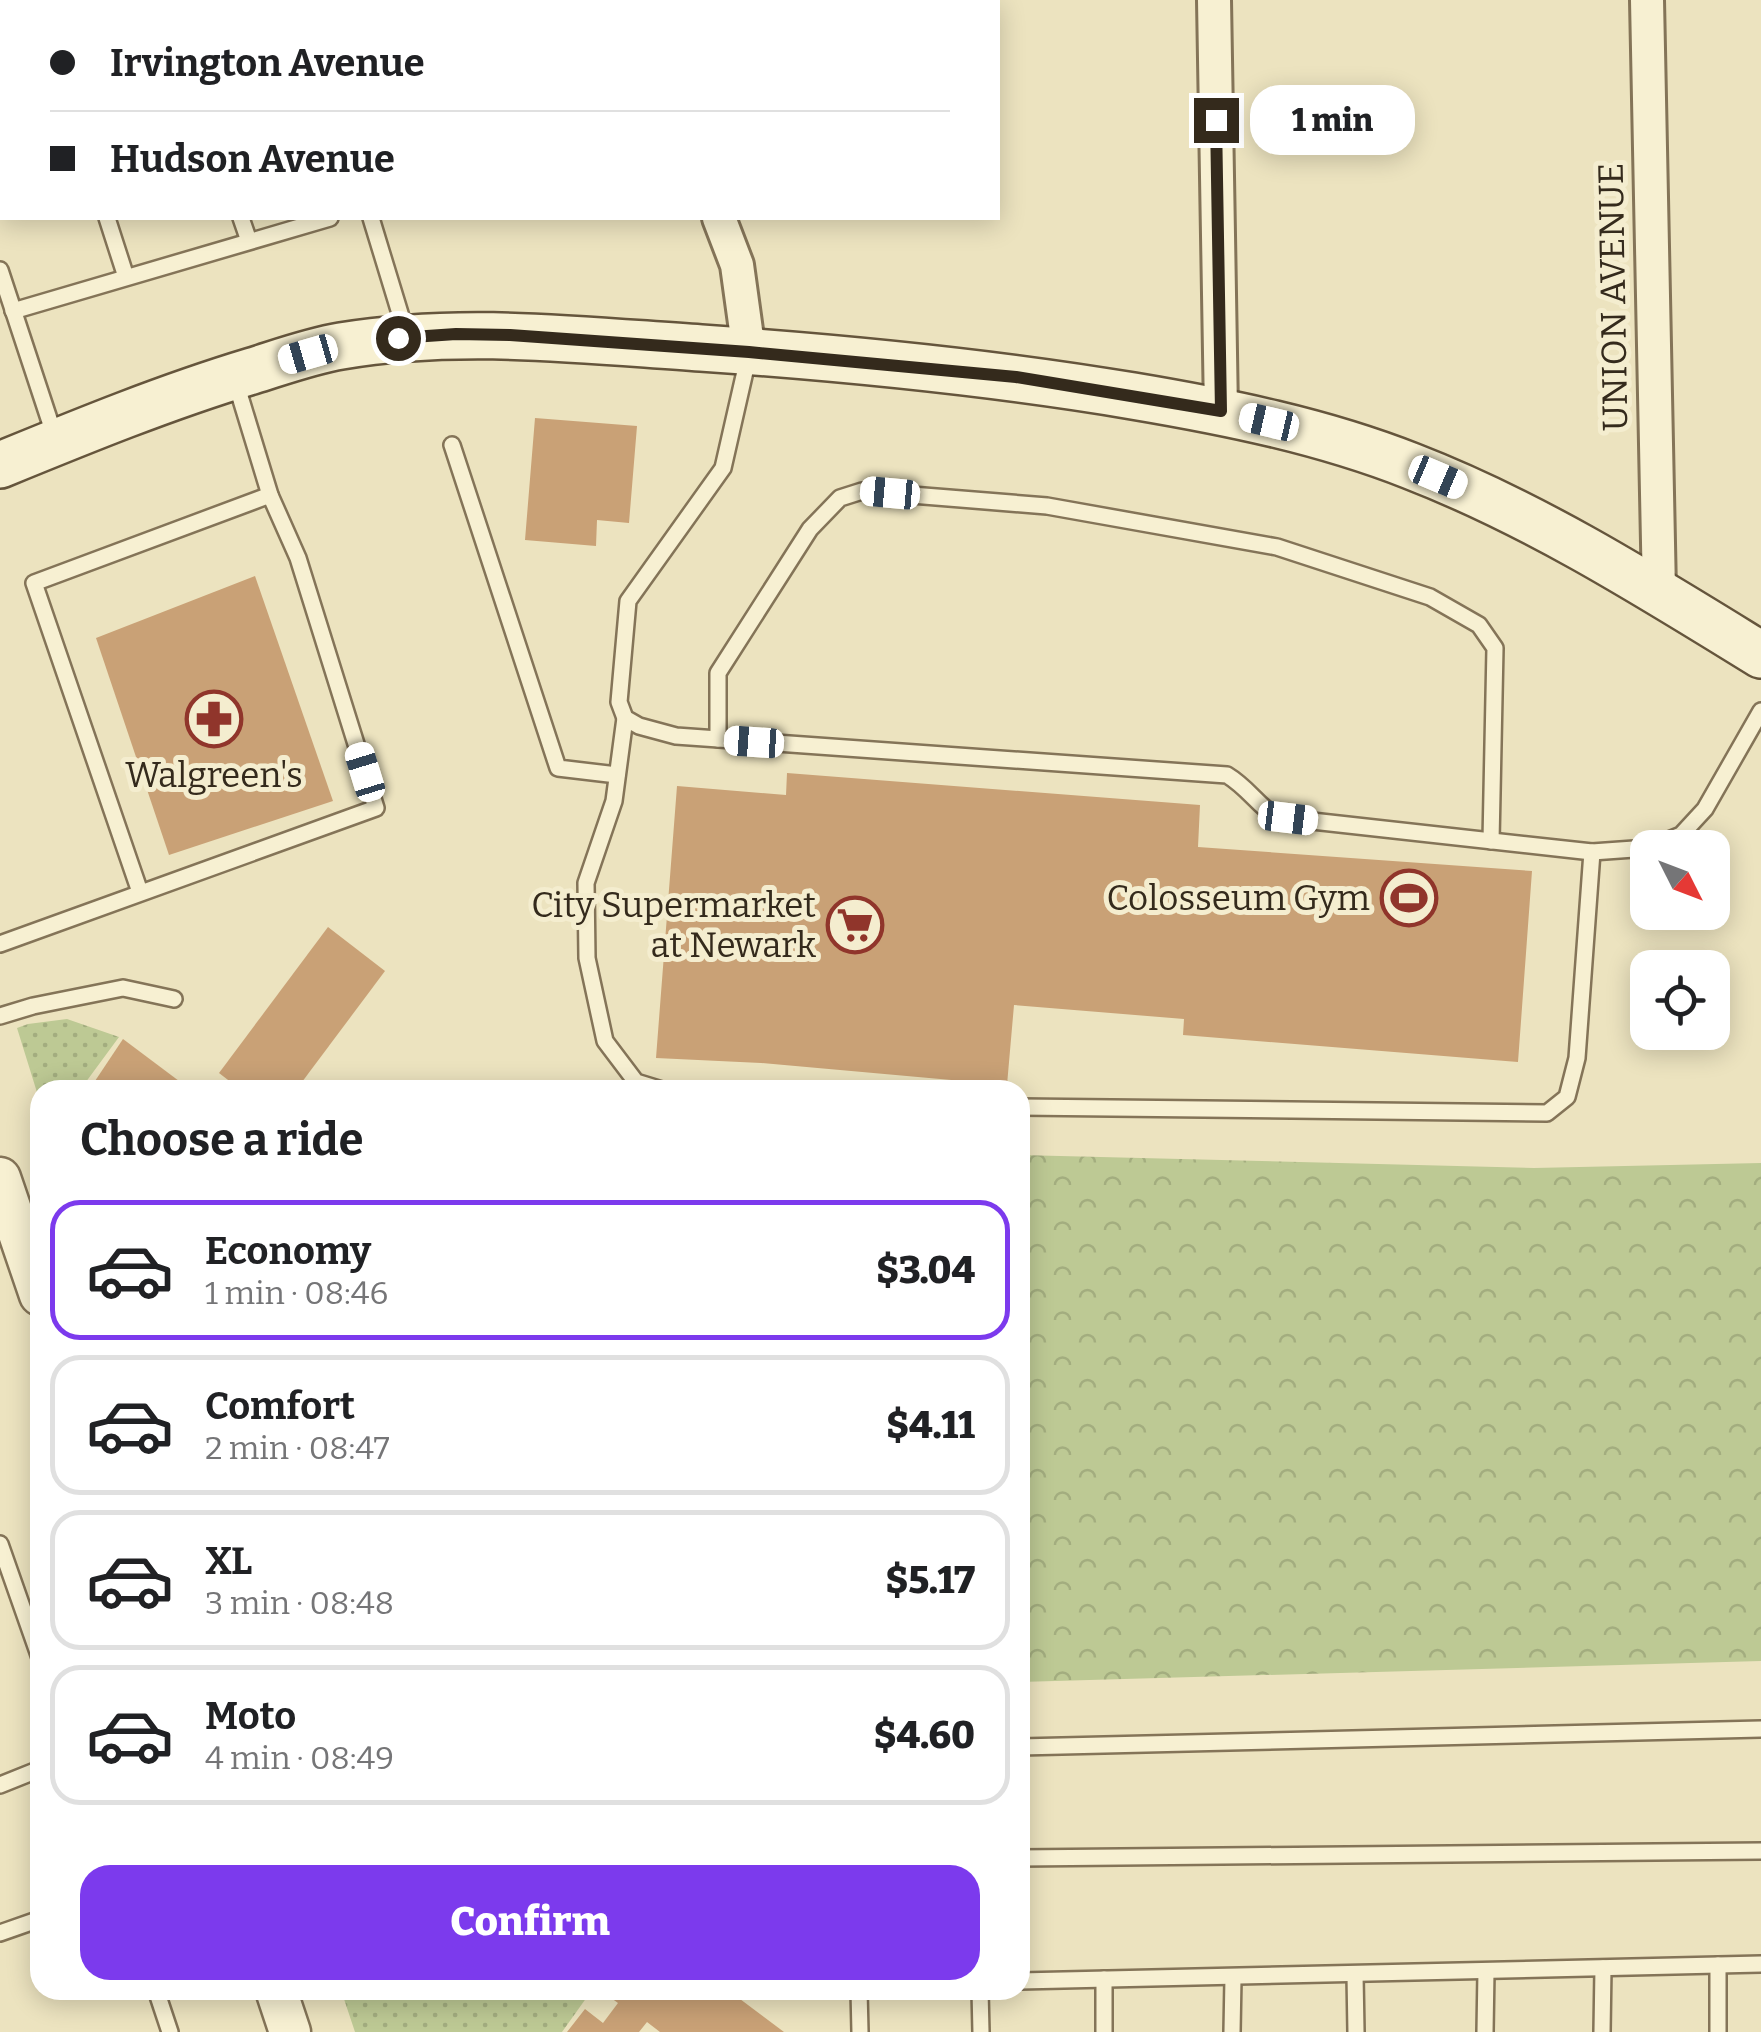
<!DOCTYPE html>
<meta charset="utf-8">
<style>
:root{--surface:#fff;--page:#f6f6f6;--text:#202124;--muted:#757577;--line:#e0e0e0;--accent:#7c3aed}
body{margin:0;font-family:Bitter,serif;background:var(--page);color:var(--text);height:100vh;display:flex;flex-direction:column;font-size:38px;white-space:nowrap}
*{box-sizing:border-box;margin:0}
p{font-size:32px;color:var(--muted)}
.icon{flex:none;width:55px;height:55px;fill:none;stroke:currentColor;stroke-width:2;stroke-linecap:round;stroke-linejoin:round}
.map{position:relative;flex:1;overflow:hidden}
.details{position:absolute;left:30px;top:1080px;width:1000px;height:920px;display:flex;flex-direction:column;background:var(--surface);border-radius:30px;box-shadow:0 5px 25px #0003}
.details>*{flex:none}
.banner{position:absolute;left:0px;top:0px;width:1000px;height:220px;box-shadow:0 5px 25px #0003;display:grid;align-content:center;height:220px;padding:0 50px;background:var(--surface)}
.needle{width:65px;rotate:132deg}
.controls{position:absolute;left:1630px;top:830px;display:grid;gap:20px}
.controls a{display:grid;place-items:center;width:100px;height:100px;border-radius:20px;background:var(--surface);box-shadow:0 5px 25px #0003;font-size:50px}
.end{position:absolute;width:45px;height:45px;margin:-22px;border:12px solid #342a1c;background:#fff;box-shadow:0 0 0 5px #fff}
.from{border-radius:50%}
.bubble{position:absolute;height:70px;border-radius:30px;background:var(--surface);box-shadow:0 5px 25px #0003;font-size:32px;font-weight:800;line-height:70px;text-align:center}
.car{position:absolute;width:30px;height:60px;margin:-30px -15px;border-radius:12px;box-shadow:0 0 8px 2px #0007;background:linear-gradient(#fff 24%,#345 0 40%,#fff 0 76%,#345 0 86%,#fff 0)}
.banner b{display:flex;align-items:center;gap:35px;height:95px;font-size:38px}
.banner b+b{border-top:2px solid var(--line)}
.banner i{width:25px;height:25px;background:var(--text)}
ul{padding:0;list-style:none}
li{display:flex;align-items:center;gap:30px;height:140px;margin:0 20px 15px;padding:0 30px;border:5px solid var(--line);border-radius:30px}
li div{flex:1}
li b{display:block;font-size:38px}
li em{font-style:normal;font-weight:800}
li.selected{border-color:var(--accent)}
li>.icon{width:90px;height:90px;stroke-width:1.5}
h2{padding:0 50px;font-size:45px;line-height:120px}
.action{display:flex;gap:20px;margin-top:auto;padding:20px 50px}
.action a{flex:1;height:115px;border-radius:30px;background:var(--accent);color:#fff;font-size:40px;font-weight:800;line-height:115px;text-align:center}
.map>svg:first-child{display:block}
.grass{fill:url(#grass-dots)}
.forest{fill:url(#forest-crowns)}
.building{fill:#c9a176}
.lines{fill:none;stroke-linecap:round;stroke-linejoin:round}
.service-casing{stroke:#847458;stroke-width:20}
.minor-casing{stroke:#847458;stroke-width:38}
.tertiary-casing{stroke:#847458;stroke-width:45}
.secondary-casing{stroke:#65553c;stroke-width:50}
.service{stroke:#f7f0d2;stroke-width:15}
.minor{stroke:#f7f0d2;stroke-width:32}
.tertiary{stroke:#f7f0d2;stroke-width:40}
.secondary{stroke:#f7f0d2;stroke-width:45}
.route{stroke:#342a1c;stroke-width:12}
.labels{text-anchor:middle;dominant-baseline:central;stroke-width:10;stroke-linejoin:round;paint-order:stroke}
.street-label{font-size:35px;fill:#342a1c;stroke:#f4edcf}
.poi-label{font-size:35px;fill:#342a1c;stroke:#f4edcf;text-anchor:end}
</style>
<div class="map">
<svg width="1761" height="2032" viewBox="0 0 1761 2032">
<defs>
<pattern id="grass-dots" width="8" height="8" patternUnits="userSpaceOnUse" patternTransform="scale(2.5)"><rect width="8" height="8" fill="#bdc994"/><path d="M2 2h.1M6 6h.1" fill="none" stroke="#a3ad7f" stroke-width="1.8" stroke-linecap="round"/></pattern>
<pattern id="forest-crowns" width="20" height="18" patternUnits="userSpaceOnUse" patternTransform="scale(2.5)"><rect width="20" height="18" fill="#bdc994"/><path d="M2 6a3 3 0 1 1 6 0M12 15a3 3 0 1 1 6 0" fill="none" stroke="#a3ad7f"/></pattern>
</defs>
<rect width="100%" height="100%" fill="#ece3bf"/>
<g class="grass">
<polygon points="67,1019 119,1037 80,1090 40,1090 40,1102 17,1028 28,1024"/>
<polygon points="341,1990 592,1990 562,2032 355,2032"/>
</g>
<polygon class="forest" points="1020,1155 1534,1168 1761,1163 1761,1661 1020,1682"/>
<g class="building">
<polygon points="535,418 637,426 629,523 597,520 596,546 525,540"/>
<polygon points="255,576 333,801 169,855 96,638"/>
<polygon points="787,773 1200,805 1198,847 1532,871 1518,1062 1183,1035 1184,1019 1014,1005 1007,1085 761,1063 656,1058 677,786 786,795"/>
<polygon points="328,927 385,971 296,1090 241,1090 219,1073"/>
<polygon points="123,1039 191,1090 89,1090"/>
<polygon points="600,1990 728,1990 784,2032 660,2032 647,2022 639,2032 567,2032 585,2009 603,2023 618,2003"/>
</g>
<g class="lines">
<g class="service-casing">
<g id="service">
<polyline points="304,0 305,2"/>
<polyline points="189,2 197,0"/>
<polyline points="0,60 2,60"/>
<polyline points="107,218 126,277"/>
<polyline points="241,218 249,241"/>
<polyline points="371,218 406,333"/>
<polyline points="0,270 55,437"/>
<polyline points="13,311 330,218"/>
<path d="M 749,354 L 723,468 L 628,601 L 619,702 L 625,718 L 639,726 L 676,736 L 1227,775 C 1247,787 1257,804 1276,817 L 1592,852 L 1648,848"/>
<polyline points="452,445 558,768 617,775"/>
<polyline points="625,718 614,801 586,883 587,958 605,1041 636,1082 662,1090"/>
<polyline points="718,739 718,673 810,529 840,498 862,491 1047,506 1277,547 1430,597 1479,625 1495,648 1491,841"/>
<polyline points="1649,848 1681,835 1705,809 1761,711"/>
<polyline points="140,892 34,583 270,495"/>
<polyline points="0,944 376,808 298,558 270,495 235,380"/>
<polyline points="0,1016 33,1006 123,988 174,999"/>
<polyline points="1020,1107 1547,1113 1567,1097 1577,1058 1592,852"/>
<polyline points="0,1544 40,1658"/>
<polyline points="1020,1747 1761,1729"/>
<polyline points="0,1785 40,1769"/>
<polyline points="1020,1858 1761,1851"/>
<polyline points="0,1933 40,1919"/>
<polyline points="1718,1965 1718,2032"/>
<polyline points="1355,1975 1356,2032"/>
<polyline points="1020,1981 1761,1964"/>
<polyline points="156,1990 170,2032"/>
<polyline points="859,1990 860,2032"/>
<polyline points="980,1990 981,2032"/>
<polyline points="1104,2032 1104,1979"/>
<polyline points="1232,2032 1233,1978"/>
<polyline points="1485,2032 1486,1971"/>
<polyline points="1602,2032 1603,1968"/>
</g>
</g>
<g class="minor-casing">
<g id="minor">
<polyline points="653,0 654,2"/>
<polyline points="1214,0 1221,411"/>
<polyline points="1647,0 1659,592"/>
<polyline points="719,218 737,265 749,352"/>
</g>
</g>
<g class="tertiary-casing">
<g id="tertiary">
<polyline points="0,1178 40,1295"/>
<polyline points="276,1990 290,2032"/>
</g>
</g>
<g class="secondary-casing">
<path id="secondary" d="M 0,465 C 83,431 166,397 252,371 C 281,362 311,351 341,346 C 461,326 580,340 701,348 C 846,358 990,372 1133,396 C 1228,412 1322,431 1411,466 C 1535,514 1649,586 1761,655"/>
</g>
<use href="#service" class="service"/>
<use href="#minor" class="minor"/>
<use href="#tertiary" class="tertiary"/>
<use href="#secondary" class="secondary"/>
</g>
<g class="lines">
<polyline class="route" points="398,338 456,334 510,335 749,352 1016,377 1221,411 1216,120"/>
</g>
<defs>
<g id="pharmacy-ring" transform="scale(2.875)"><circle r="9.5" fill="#f4edcf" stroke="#90352b" stroke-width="1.5"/><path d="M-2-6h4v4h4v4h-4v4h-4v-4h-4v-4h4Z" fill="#90352b"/></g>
<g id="stadium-ring" transform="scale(2.875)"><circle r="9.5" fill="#f4edcf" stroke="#90352b" stroke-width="1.5"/><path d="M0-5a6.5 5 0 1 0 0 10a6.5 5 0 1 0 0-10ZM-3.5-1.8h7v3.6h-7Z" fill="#90352b"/></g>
<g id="supermarket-ring" transform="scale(2.875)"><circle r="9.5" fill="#f4edcf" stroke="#90352b" stroke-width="1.5"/><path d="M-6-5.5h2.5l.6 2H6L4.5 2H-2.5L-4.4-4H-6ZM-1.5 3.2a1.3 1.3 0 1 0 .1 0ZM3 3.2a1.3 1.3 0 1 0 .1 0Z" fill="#90352b"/></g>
</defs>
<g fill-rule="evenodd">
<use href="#pharmacy-ring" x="214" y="719"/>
<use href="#stadium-ring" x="1409" y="898"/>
<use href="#supermarket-ring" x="855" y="925"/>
</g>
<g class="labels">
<g class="street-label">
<text transform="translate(1613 297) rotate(-91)">UNION AVENUE</text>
</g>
<g class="poi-label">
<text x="214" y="775" text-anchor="middle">Walgreen's</text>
<text x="1370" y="898">Colosseum Gym</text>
<text x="816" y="905">City Supermarket<tspan x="816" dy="40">at Newark</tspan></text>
</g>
</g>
</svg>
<div class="controls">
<a><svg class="needle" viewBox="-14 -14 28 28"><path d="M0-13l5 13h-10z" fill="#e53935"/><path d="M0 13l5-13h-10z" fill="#757577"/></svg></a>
<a><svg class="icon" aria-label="locate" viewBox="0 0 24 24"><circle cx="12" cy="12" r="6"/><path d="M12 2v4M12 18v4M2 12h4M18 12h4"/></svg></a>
</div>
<i class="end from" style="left:398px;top:338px"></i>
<i class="end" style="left:1216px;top:120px"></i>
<div class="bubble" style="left:1250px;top:85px;width:165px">1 min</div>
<i class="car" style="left:308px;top:354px;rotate:254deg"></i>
<i class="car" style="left:1269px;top:422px;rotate:283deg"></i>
<i class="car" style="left:1438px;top:477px;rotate:113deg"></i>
<i class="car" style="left:890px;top:493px;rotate:275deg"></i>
<i class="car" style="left:754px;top:742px;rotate:274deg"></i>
<i class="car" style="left:365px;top:772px;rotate:343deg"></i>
<i class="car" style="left:1288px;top:818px;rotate:97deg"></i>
<div class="banner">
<b><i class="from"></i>Irvington Avenue</b>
<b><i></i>Hudson Avenue</b>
</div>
<section class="details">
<h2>Choose a ride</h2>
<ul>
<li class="selected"><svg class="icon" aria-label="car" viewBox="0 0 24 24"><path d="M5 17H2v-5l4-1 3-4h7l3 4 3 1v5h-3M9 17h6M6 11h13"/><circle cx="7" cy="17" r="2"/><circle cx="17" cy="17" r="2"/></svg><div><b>Economy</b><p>1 min · 08:46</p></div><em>$3.04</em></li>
<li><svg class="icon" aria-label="car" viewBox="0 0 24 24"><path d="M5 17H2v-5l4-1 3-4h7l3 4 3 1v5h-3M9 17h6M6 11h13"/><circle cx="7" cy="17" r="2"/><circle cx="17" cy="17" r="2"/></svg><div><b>Comfort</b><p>2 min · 08:47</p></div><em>$4.11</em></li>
<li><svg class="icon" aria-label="car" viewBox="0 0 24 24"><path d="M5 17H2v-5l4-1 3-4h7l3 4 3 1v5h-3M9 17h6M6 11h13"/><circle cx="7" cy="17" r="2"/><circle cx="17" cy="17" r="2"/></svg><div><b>XL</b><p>3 min · 08:48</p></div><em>$5.17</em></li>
<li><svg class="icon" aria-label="car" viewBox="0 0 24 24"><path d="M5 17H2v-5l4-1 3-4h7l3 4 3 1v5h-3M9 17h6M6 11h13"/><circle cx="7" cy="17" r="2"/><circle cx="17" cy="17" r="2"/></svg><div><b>Moto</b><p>4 min · 08:49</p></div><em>$4.60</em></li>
</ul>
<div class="action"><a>Confirm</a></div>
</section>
</div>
